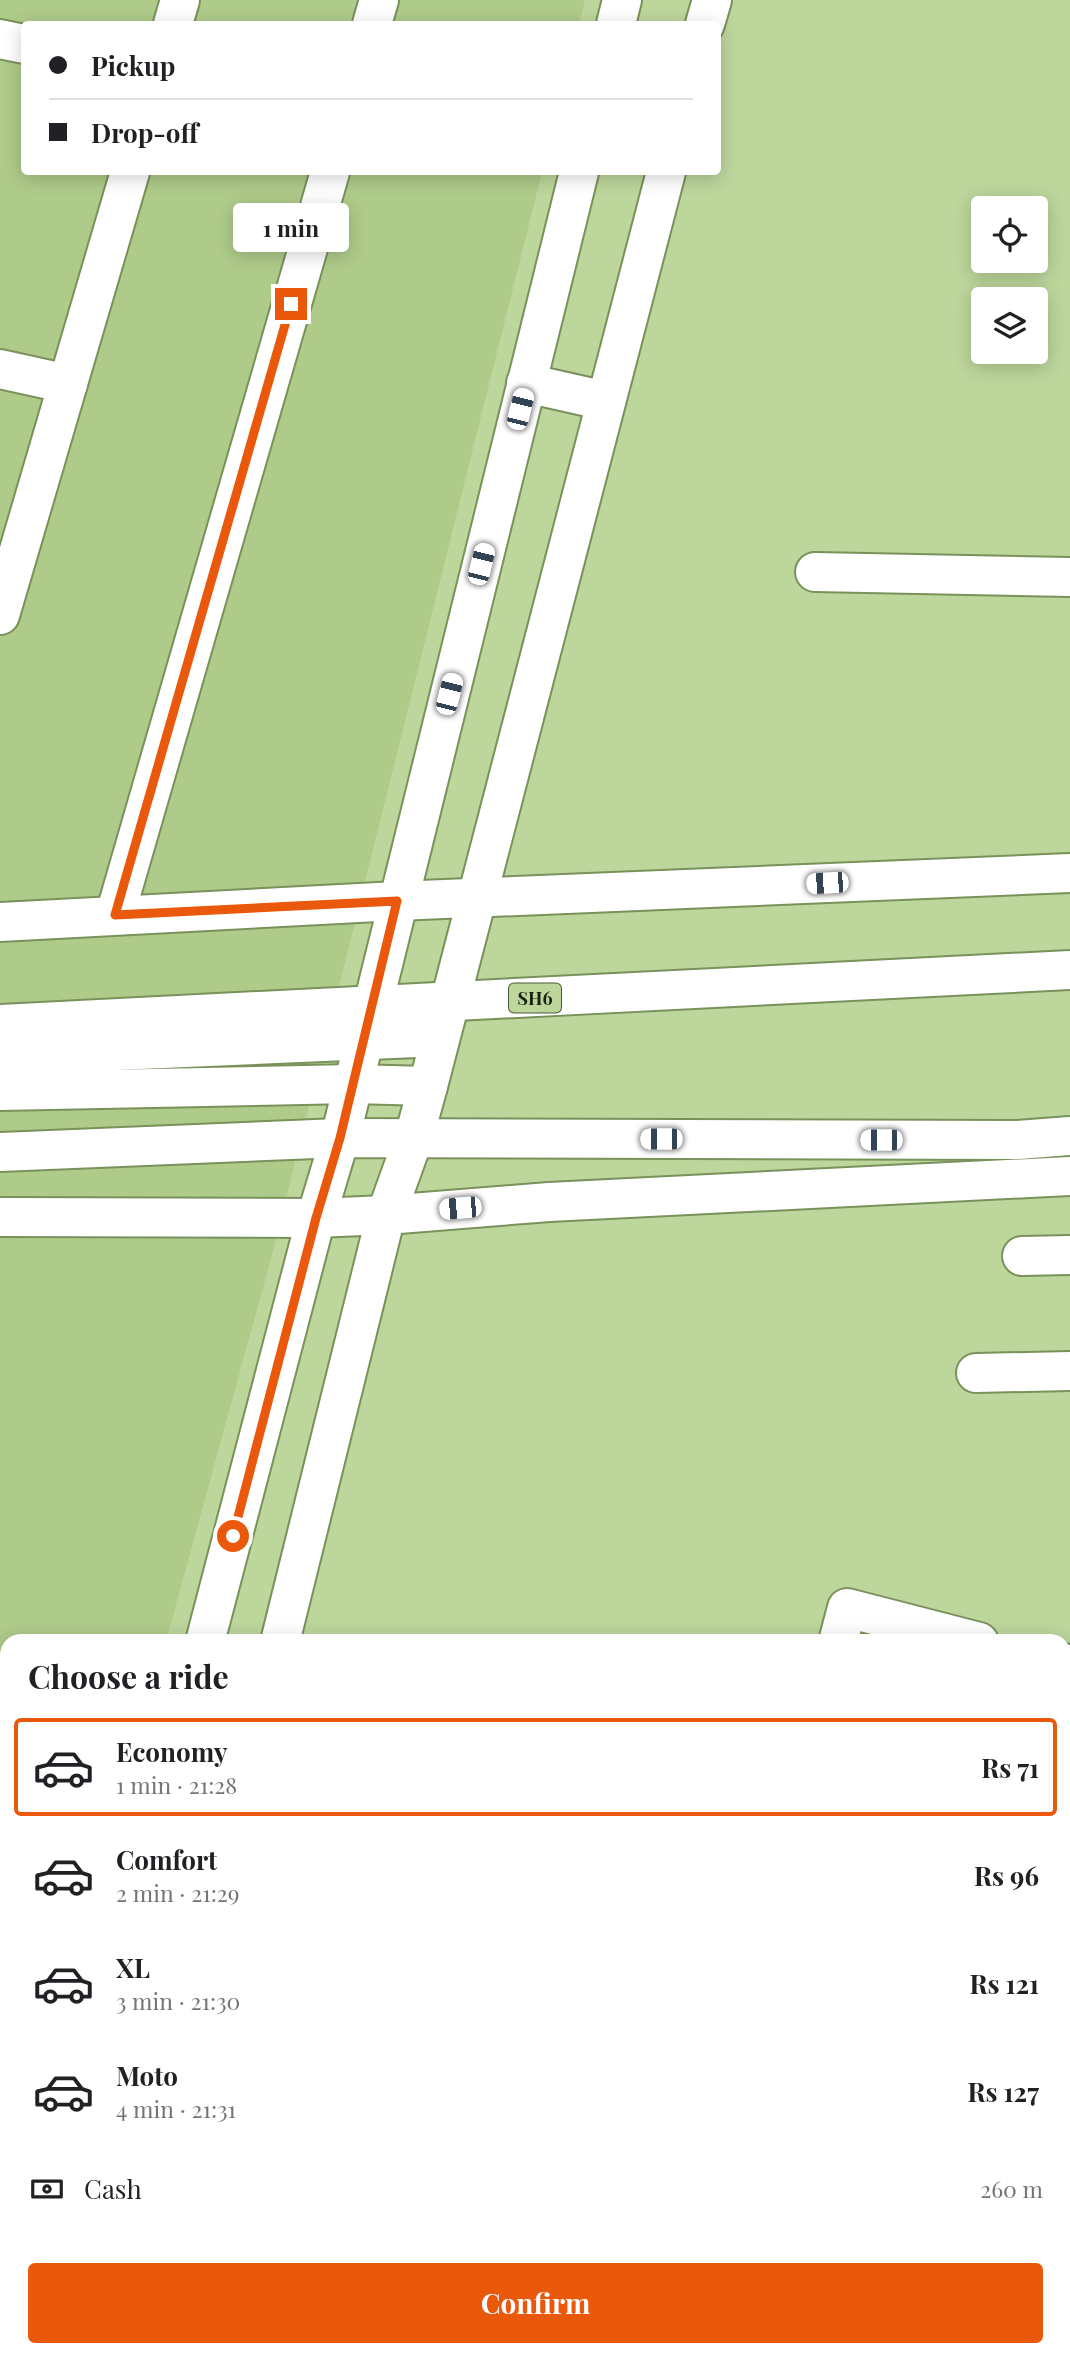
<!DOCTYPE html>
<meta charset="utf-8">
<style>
:root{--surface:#fff;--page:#f6f6f6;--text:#202124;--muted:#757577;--line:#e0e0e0;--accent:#ea580c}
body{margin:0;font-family:"Playfair Display",serif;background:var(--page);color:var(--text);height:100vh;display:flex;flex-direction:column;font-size:26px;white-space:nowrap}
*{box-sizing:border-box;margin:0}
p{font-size:23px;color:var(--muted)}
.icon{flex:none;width:38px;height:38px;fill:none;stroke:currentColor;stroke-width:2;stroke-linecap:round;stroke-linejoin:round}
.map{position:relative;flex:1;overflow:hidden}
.side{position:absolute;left:0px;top:1634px;width:1071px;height:723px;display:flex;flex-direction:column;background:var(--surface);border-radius:21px 21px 0 0;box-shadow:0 4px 18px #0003}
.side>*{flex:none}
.banner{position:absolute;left:21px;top:21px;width:700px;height:154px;border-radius:7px;box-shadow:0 4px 18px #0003;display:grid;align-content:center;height:154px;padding:0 28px;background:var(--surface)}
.fabs{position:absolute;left:971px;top:196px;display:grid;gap:14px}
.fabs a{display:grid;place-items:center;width:77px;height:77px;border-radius:7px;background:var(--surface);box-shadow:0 4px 18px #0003;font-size:35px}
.end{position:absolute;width:32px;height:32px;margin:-16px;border:9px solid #ea580c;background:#fff;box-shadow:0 0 0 4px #fff}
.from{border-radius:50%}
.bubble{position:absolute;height:49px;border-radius:7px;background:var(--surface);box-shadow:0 4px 18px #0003;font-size:23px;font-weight:700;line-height:49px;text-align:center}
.car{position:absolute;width:21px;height:42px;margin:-21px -10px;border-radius:9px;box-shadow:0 0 5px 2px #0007;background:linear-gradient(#fff 24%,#345 0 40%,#fff 0 76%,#345 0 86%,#fff 0)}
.banner b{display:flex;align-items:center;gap:24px;height:66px;font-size:26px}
.banner b+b{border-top:2px solid var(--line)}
.banner i{width:18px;height:18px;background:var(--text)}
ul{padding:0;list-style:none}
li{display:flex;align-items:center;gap:21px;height:98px;margin:0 14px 10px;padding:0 14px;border:4px solid transparent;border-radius:7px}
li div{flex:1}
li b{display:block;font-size:26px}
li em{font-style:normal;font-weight:700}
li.current{border-color:var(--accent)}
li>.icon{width:63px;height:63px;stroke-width:1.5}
h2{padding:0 28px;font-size:32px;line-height:84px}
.pay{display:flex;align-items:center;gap:18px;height:77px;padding:0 28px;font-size:26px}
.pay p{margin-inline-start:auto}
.primary-button{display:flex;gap:14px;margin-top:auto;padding:14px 28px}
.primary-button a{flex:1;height:80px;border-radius:7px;background:var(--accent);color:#fff;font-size:28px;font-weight:700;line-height:80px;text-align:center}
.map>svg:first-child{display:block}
.built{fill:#afcb8a}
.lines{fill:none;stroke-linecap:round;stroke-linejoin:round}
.minor-casing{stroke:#79915a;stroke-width:42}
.major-casing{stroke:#79915a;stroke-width:42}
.highway-casing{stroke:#79915a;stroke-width:42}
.minor{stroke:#fff;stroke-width:38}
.major{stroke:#fff;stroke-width:38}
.highway{stroke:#fff;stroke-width:38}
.route{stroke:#ea580c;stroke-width:9}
.labels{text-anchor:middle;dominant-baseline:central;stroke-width:5;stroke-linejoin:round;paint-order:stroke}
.shield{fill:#bdd69c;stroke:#4a5837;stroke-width:2}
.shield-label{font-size:18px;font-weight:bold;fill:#19220c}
</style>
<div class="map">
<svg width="1070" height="2357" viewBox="0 0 1070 2357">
<rect width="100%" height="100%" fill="#bdd69c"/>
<polygon class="built" points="0,0 585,0 579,24 24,24 24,172 542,172 272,1255 166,1641 7,1642 7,2223 0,2248"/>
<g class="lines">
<g class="minor-casing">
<g id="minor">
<polyline points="173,24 180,0"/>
<polyline points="372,24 379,0"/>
<polyline points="616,24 622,0"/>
<polyline points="705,24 712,0"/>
<polyline points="0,39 24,44"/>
<polyline points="0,369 68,384"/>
<polyline points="526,383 606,401"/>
<polyline points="815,572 1070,577"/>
<polyline points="0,615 130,172"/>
<polyline points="115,915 330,172"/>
<polyline points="0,922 397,901 1070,873"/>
<polyline points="0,1217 316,1218 386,1215 549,1202 1070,1176"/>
<polyline points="1022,1256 1070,1255"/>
<polyline points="976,1373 1070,1371"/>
<polyline points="205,1642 316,1218 340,1138 579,172"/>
<polyline points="280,1642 386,1215 414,1137 428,1086 666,172"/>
<polyline points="838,1642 847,1608 979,1642"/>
<polyline points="1064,1663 1070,1665"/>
<polyline points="0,2027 7,2029"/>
<polyline points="943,2350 982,2357"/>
<polyline points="18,2357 20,2350"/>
<polyline points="101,2357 102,2350"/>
<polyline points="638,2357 640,2350"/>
<polyline points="882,2357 883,2350"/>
</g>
</g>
<g class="major-casing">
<g id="major">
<polyline points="0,1056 440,1037"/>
<polyline points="0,1091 353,1084 428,1086"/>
</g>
</g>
<g class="highway-casing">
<g id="highway">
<polyline points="0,1024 1070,970"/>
<polyline points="0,1152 340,1138 1018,1140 1070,1136"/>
</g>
</g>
<use href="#minor" class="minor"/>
<use href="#major" class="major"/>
<use href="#highway" class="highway"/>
</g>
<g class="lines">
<polyline class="route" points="233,1536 316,1218 340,1138 397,901 115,915 291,304"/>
</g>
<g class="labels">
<rect class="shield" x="509" y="983.5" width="52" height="29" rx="5"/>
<g class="shield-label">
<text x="535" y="998">SH6</text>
</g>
</g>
</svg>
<div class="fabs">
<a><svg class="icon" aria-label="locate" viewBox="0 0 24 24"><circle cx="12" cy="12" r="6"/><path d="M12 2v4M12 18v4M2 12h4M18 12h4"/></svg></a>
<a><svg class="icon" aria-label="layers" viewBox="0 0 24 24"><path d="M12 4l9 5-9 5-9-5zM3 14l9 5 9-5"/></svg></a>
</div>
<i class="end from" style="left:233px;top:1536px"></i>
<i class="end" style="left:291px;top:304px"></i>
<div class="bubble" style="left:233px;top:203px;width:116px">1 min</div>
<i class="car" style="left:520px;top:409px;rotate:14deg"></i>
<i class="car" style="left:481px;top:564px;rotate:14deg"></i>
<i class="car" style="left:449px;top:694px;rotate:14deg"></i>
<i class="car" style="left:827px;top:883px;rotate:267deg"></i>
<i class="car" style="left:661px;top:1139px;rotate:270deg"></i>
<i class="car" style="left:881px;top:1140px;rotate:270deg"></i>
<i class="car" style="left:460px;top:1208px;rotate:265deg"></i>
<div class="banner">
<b><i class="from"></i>Pickup</b>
<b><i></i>Drop-off</b>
</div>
<section class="side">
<h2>Choose a ride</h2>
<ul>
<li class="current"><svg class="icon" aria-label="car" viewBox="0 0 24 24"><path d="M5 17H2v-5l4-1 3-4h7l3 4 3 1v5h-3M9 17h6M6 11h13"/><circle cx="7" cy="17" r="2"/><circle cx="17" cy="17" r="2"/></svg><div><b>Economy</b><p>1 min · 21:28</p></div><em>Rs 71</em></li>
<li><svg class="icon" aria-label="car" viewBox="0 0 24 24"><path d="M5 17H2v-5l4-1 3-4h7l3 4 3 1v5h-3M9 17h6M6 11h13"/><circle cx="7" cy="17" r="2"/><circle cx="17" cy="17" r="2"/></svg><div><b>Comfort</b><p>2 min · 21:29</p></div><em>Rs 96</em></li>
<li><svg class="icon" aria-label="car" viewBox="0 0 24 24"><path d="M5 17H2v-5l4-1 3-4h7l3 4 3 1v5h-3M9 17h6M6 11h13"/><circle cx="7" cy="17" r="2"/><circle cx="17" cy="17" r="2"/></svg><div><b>XL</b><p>3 min · 21:30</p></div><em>Rs 121</em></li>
<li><svg class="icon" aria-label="car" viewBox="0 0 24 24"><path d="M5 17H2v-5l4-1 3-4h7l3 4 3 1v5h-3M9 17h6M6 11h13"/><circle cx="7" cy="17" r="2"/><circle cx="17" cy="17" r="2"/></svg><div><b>Moto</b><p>4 min · 21:31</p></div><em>Rs 127</em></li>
</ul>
<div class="pay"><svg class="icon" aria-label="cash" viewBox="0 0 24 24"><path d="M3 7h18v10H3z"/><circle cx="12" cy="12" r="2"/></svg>Cash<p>260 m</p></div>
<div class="primary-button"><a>Confirm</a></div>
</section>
</div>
